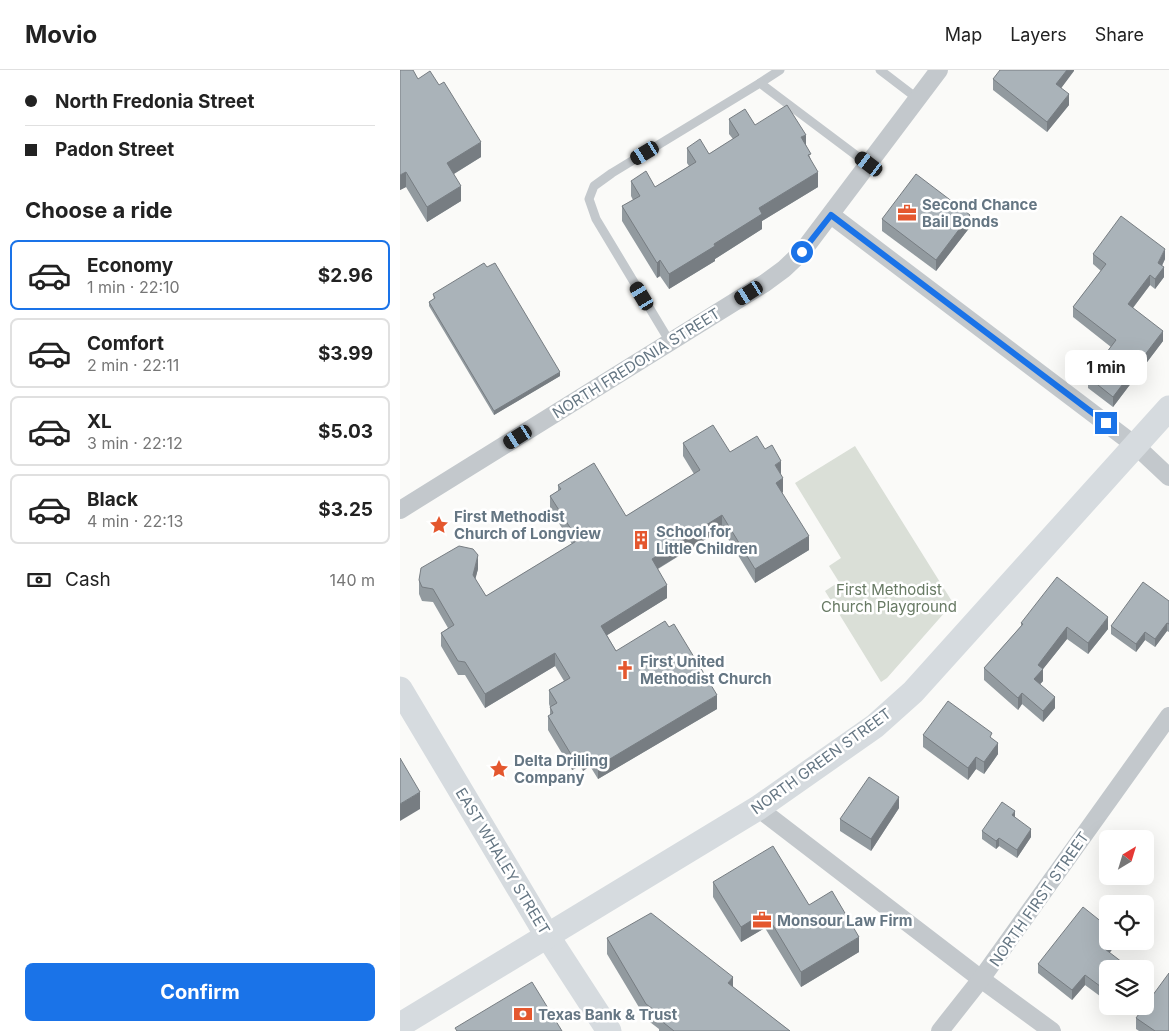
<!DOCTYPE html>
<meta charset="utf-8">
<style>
:root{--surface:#fff;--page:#f2f2f2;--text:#222;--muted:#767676;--line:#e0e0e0;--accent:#1a73e8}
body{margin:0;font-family:Inter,sans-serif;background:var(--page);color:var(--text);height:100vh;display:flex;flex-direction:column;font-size:19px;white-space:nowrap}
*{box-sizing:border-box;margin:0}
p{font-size:16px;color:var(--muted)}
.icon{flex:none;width:28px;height:28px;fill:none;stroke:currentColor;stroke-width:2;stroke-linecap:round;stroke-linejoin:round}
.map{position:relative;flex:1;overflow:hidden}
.details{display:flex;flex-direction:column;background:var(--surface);width:400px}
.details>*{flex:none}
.top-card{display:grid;align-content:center;height:110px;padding:0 25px;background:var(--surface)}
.needle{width:32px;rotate:38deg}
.buttons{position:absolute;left:699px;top:760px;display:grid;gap:10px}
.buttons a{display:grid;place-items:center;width:55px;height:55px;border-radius:8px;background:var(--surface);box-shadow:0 5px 20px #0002;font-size:25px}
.end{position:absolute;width:22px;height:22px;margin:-11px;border:6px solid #1a73e8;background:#fff;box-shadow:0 0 0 2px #fff}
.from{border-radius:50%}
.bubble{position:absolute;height:35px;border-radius:8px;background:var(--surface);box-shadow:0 5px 20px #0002;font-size:16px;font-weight:700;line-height:35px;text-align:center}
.car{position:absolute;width:15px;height:30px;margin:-15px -8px;border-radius:6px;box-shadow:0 0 4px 1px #0007;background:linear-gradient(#222 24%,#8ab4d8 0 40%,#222 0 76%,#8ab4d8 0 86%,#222 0)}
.top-card b{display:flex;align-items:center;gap:18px;height:48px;font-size:19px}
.top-card b+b{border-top:1px solid var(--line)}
.top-card i{width:12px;height:12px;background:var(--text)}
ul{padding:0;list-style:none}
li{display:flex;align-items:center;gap:15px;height:70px;margin:0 10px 8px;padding:0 15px;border:2px solid var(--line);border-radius:8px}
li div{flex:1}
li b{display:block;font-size:19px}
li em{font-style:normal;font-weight:700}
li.selected{border-color:var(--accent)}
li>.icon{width:45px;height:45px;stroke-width:1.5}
h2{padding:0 25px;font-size:22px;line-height:60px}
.pay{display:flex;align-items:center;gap:12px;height:55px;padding:0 25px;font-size:19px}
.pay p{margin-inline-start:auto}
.primary-button{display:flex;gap:10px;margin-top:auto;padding:10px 25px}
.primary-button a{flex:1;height:58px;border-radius:8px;background:var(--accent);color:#fff;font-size:20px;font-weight:700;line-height:58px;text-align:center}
header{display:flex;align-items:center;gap:30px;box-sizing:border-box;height:70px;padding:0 25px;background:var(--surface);border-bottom:1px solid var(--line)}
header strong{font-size:24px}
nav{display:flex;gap:28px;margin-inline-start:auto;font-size:18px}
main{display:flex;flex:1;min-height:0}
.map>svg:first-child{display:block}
.green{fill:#dadfd7}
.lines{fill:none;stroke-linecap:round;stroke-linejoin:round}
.lane{stroke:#c3c8cc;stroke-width:9}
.street{stroke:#c3c8cc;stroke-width:18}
.secondary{stroke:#d6dbdf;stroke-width:25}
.wall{fill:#929a9f}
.shaded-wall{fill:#777d82}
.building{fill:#aab3b9;stroke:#777d82}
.route{stroke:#1a73e8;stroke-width:6}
.labels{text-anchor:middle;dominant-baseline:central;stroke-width:5;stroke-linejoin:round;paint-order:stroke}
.poi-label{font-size:15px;font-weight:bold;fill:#657683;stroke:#fff;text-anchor:start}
.street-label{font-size:15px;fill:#657683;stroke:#fff}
.park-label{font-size:15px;fill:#687a64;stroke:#fff}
</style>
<header>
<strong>Movio</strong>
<nav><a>Map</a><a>Layers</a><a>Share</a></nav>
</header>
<main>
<section class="details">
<div class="top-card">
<b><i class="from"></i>North Fredonia Street</b>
<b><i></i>Padon Street</b>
</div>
<h2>Choose a ride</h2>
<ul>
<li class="selected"><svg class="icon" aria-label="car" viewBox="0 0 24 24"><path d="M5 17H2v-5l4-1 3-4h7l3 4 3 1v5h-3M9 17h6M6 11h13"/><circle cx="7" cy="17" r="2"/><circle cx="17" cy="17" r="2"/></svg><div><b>Economy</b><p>1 min · 22:10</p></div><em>$2.96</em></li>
<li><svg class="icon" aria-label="car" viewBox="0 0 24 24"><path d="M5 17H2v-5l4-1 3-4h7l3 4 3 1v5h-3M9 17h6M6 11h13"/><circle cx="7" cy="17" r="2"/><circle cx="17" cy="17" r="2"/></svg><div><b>Comfort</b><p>2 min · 22:11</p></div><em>$3.99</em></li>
<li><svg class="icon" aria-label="car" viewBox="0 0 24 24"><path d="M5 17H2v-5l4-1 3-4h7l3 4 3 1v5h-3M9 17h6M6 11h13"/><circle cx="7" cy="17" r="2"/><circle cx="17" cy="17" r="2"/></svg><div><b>XL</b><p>3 min · 22:12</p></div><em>$5.03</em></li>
<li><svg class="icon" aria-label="car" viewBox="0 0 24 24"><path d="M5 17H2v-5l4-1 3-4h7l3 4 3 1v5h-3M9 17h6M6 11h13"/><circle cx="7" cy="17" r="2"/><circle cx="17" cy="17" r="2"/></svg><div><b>Black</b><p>4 min · 22:13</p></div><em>$3.25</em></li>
</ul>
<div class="pay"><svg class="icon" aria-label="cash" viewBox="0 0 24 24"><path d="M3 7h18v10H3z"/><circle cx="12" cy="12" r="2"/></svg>Cash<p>140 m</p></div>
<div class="primary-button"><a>Confirm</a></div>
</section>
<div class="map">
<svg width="769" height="961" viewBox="0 0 769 961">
<rect width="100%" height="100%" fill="#fafaf8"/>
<polygon class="green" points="455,376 553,533 487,608 481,612 425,521 439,512 429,496 441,488 395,413"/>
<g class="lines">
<g class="lane">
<polyline points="480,0 518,29"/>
<polyline points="360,13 380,0"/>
<polyline points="270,272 196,149 189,129 194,116 212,103 360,13 469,95"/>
</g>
<g class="street">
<polyline points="431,145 736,376 769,407"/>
<polyline points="0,440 365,213 384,199 402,182 539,0"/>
<polyline points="358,738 581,909 652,961"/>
<polyline points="540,961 581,909 769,646"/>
</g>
<g class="secondary">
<polyline points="0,619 148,867 209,961"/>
<polyline points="0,955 358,738 475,656 513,622 769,338"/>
</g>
</g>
<g class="wall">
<polygon points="674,0 661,18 669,35 647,62 593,20 593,9"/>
<polygon points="18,9 81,87 54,104 61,131 27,152 6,117 0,120"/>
<polygon points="329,49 355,55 406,75 411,90 418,117 362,151 362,159 315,189 315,191 269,219 260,206 257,208 222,151 222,136 233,130 231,126 231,111 255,117 289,96 287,93 287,78 309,84 333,69 329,64"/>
<polygon points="482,149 570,157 536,201 482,161"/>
<polygon points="693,184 765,189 762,196 764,207 755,219 750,215 733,238 763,271 713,337 688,318 688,307 711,277 673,247 673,237 701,201 693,194"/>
<polygon points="33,224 160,306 94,345 29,236 29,232 34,229"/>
<polygon points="283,373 330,382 381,405 383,422 382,423 409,480 355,513 322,459 258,499 267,528 207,565 216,581 317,639 198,709 190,696 183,701 180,696 172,700 148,660 148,646 150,646 150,637 149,634 149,620 164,611 155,596 85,638 65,605 58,605 41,576 41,563 48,558 33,532 22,531 19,524 19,510 78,499 75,509 86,526 172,474 150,439 150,426 158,421 158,415 226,446 294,404 283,386"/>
<polygon points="769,531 769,562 767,561 755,577 745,570 736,582 711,564 711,556"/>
<polygon points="621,553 708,559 688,584 667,569 643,599 643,611 640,614 655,638 643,652 622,634 618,640 584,610 584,598 621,556"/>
<polygon points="523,665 592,669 598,684 584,704 576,699 568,710 523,677"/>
<polygon points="499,738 471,781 440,761 440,749"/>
<polygon points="615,748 631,767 617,788 599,776 596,779 582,769 582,761"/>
<polygon points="313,812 409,835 459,882 401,917 365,858 341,872 313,827"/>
<polygon points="207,868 333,917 390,961 259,961 259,959 246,949 207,884"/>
<polygon points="717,871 717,873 709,883 708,899 708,932 685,915 672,930 638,903 638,894"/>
<polygon points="736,948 769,961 739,961 736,959"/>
</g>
<g class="shaded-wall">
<polygon points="667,0 674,0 674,1 656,25 656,14"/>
<polygon points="669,24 669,35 647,62 647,52"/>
<polygon points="406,65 406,80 401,67"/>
<polygon points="81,72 81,87 47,108 47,93"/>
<polygon points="6,102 6,117 0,120 0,105"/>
<polygon points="418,102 418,117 362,151 362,159 315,189 315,191 269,219 269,204 314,174 359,138"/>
<polygon points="61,116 61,131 27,152 27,137"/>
<polygon points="570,145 570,157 536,201 536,190"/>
<polygon points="765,179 765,189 758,203 758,193"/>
<polygon points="260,190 260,206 257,208 257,193"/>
<polygon points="764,197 764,207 755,219 755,209"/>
<polygon points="750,205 750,215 728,244 728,234"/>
<polygon points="763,261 763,271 713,337 713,327"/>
<polygon points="160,302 160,306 94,345 94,341"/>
<polygon points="381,391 381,405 375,395"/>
<polygon points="383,408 383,422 376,427 376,413"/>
<polygon points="322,445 322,459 252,502 252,489"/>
<polygon points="409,466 409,480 355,513 355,499"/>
<polygon points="78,485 78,499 73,518 73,505"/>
<polygon points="267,515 267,528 201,569 201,556"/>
<polygon points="708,547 708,559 688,584 688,573"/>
<polygon points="767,553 767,561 755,577 755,569"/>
<polygon points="667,557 667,569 643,599 643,611 634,621 634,609 638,595"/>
<polygon points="745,562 745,570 736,582 736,574"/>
<polygon points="155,583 155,596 85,638 85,624"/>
<polygon points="622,623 622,634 618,640 618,628"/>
<polygon points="317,625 317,639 198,709 198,696"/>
<polygon points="655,627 655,638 643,652 643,641"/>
<polygon points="598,673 598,684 584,704 584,692"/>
<polygon points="180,682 180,696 172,700 172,686"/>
<polygon points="190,683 190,696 183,701 183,687"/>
<polygon points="576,687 576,699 568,710 568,698"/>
<polygon points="20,722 20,739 0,751 0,734"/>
<polygon points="499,727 499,738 471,781 471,769"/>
<polygon points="615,741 615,749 612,745"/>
<polygon points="631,759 631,767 617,788 617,780"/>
<polygon points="599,768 599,776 596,779 596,771"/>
<polygon points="365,842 365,858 341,872 341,857"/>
<polygon points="459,867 459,882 401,917 401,902"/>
<polygon points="711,871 717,871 717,873 705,889 705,879"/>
<polygon points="685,905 685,915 672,930 672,920"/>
<polygon points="333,907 333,922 328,913"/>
</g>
<g class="building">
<polygon points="0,0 13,0 18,9 30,1 39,15 44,12 81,72 47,93 61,116 27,137 6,102 0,105"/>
<polygon points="600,0 667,0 656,14 669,24 647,52 593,9"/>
<polygon points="387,35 406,65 401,67 411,84 408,85 418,102 359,138 362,144 314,174 315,176 269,204 260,190 257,193 222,136 240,126 231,111 246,101 255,117 296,92 287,78 300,69 309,84 339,65 329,49 345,39 355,55"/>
<polygon points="516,104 570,145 536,190 482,149"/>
<polygon points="721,146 765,179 758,193 764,197 755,209 750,205 728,234 763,261 713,327 688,307 716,270 673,237 706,194 693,184"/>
<polygon points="84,193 87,197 95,193 160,302 94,341 29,232 35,228 33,224"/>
<polygon points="313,355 330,382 357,366 365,379 372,375 381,391 375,395 383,408 376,413 409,466 355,499 322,445 252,489 267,515 201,556 216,581 265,551 269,557 274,554 317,625 198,696 190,683 183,687 180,682 172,686 148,646 153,643 150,637 157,633 149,620 170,608 155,583 85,624 65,592 58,591 41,563 54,555 33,519 22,517 19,510 21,498 59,476 73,479 78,485 73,505 86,526 178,470 150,426 161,419 158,415 194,393 226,446 300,400 283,373"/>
<polygon points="657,507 708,547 688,573 667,557 638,595 643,599 634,609 655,627 643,641 622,623 618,628 584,598 623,554 621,553"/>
<polygon points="743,512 769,531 769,554 767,553 755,569 745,562 736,574 711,556"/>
<polygon points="548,631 592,663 590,667 598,673 584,692 576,687 568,698 523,665"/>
<polygon points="0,688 20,722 0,734"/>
<polygon points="469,707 499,727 471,769 440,749"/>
<polygon points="602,732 615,741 612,745 631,759 617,780 599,768 596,771 582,761"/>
<polygon points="373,776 409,835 432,821 459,867 401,902 365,842 341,857 313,812"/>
<polygon points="683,837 708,857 708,871 711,871 705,879 731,899 708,899 708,922 685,905 672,920 638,894"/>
<polygon points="251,843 333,907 328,913 390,961 274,961 259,949 261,945 246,934 207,868"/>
<polygon points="769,903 769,961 755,961 736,948"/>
<polygon points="132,912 162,961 57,961 55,958"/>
</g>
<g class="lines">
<polyline class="route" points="402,182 431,145 706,353"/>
</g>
<defs>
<g id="office-bare" transform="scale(1.5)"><path d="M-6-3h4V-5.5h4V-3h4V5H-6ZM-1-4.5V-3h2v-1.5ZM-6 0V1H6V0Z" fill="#e4572e" stroke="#fff" stroke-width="2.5" paint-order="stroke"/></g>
<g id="sight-bare" transform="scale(1.5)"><path d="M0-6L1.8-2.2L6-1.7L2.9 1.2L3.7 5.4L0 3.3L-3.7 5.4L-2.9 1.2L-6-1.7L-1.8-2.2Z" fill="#e4572e" stroke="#fff" stroke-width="2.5" paint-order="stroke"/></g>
<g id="building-bare" transform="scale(1.5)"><path d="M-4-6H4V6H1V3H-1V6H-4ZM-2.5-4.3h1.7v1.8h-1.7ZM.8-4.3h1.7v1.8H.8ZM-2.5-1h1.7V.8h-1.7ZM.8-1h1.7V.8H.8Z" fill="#e4572e" stroke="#fff" stroke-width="2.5" paint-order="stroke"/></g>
<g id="church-bare" transform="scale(1.5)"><path d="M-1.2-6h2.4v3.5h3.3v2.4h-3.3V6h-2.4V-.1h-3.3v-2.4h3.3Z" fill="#e4572e" stroke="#fff" stroke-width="2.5" paint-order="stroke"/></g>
<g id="bank-bare" transform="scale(1.5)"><path d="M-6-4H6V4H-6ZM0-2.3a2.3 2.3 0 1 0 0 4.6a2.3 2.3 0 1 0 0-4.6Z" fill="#e4572e" stroke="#fff" stroke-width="2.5" paint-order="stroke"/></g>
</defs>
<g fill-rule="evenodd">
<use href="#office-bare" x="507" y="143"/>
<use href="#sight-bare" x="39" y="455"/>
<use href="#building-bare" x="241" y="470"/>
<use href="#church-bare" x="225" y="600"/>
<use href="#sight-bare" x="99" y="699"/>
<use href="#office-bare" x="362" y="850"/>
<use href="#bank-bare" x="123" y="944"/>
</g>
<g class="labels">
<g class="poi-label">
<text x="522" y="134">Second Chance<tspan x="522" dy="17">Bail Bonds</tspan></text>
<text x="54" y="446">First Methodist<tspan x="54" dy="17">Church of Longview</tspan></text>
<text x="256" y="461">School for<tspan x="256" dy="17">Little Children</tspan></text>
<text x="240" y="591">First United<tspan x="240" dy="17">Methodist Church</tspan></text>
<text x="114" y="690">Delta Drilling<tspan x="114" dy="17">Company</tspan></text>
<text x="377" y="850">Monsour Law Firm</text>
<text x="138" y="944">Texas Bank &amp; Trust</text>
</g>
<g class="street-label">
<text transform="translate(236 293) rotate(-32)">NORTH FREDONIA STREET</text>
<text transform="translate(421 691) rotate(-36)">NORTH GREEN STREET</text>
<text transform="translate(103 791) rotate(59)">EAST WHALEY STREET</text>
<text transform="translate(639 829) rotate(-55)">NORTH FIRST STREET</text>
</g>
<g class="park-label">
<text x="489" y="519">First Methodist<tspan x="489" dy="17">Church Playground</tspan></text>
</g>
</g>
</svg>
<div class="buttons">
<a><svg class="needle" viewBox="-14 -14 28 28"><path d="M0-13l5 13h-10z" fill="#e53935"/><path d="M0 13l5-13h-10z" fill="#767676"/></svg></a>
<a><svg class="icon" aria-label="locate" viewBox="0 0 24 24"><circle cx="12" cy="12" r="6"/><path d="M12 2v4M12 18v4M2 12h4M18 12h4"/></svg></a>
<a><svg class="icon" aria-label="layers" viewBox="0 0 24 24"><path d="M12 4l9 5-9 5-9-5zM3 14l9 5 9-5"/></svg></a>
</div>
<i class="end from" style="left:402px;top:182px"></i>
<i class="end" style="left:706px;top:353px"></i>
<div class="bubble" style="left:665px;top:280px;width:82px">1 min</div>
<i class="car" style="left:245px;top:83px;rotate:239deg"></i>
<i class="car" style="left:469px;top:94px;rotate:307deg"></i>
<i class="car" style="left:349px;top:223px;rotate:238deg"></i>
<i class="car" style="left:242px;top:226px;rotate:329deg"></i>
<i class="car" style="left:118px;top:367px;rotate:238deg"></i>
</div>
</main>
